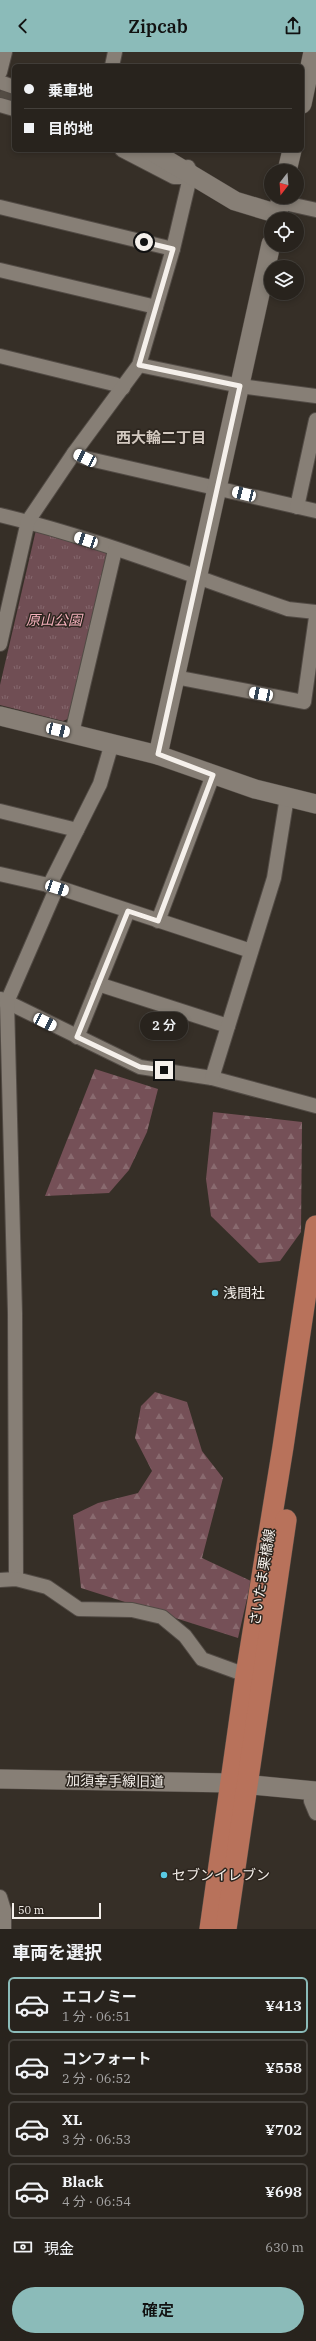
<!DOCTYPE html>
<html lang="ja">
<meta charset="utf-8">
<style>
:root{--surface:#28231d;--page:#302b26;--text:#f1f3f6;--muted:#a5a4a4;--line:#44403b;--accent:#8bbbb9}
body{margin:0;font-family:"IBM Plex Serif","Noto Sans JP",serif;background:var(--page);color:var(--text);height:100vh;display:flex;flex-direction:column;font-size:15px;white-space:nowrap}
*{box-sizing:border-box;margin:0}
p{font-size:13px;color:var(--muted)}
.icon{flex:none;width:22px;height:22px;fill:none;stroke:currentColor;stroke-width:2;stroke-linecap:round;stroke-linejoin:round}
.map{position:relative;height:1877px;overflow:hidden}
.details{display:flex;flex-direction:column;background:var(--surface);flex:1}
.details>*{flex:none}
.banner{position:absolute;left:12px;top:12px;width:292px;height:88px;border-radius:6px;box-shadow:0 2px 6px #0003,0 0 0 1px var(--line);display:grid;align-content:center;height:88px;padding:0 12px;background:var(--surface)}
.needle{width:26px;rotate:197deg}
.fabs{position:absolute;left:264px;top:112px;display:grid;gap:8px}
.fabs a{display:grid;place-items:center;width:40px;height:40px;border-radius:50%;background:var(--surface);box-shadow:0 2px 6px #0003,0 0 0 1px var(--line);font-size:20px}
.scale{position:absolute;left:12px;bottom:10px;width:89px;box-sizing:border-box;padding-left:4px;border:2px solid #f5f0eb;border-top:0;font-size:11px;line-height:14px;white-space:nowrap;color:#f5f0eb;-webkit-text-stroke:3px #2c251e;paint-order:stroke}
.end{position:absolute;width:18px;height:18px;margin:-9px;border:5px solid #f5f0eb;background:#111;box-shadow:0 0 0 2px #111}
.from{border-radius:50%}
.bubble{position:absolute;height:28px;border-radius:14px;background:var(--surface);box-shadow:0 2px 6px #0003,0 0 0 1px var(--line);font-size:13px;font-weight:600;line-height:28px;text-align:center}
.car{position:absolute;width:12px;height:24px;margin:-12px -6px;border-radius:5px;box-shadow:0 0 3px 1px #0007;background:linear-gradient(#fff 24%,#345 0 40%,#fff 0 76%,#345 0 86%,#fff 0)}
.banner b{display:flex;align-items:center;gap:14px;height:38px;font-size:15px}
.banner b+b{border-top:1px solid var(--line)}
.banner i{width:10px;height:10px;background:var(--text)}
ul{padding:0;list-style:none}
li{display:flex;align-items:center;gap:12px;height:56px;margin:0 8px 6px;padding:0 4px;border:2px solid var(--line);border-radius:6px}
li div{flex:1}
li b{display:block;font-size:15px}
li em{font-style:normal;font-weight:600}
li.selected{border-color:var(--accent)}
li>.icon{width:36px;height:36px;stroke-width:1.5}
h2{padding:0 12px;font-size:18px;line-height:48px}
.pay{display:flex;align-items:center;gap:10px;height:44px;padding:0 12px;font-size:15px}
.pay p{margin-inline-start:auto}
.cta{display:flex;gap:8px;margin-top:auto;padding:8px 12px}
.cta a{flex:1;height:46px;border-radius:24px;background:var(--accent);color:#111;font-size:16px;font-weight:600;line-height:46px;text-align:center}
header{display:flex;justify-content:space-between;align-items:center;height:52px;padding:0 12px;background:var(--accent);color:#111;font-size:18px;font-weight:600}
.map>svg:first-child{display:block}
.grass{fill:url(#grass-tufts)}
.forest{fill:url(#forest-firs)}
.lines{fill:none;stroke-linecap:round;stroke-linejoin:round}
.secondary-tunnel{stroke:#534c44;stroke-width:19;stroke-dasharray:19 10;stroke-linecap:butt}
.street-casing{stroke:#524b45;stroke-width:16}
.secondary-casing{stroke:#524b45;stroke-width:20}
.primary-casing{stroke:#524b45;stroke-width:22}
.street{stroke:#877f76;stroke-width:14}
.secondary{stroke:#877f76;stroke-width:19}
.primary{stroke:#b8725b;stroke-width:21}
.route{stroke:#f5f0eb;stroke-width:5}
.poi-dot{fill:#58c9e3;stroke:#2c251e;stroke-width:1.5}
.labels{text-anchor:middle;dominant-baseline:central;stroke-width:3;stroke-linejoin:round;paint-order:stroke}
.park-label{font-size:14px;font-style:italic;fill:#f4b0bc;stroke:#2c251e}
.poi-label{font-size:14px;fill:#f5f0eb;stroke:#2c251e;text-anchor:start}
.street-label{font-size:14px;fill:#f5f0eb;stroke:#2c251e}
.neighbourhood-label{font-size:15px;font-weight:bold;fill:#d2c8bf;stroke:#2c251e}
</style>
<header><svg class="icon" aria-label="back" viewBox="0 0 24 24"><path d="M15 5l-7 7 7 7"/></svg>Zipcab<svg class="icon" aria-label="share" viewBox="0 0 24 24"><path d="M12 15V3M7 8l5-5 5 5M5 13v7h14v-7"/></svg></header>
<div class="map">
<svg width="316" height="1877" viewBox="0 0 316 1877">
<defs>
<pattern id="grass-tufts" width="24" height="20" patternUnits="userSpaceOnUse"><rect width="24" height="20" fill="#704e54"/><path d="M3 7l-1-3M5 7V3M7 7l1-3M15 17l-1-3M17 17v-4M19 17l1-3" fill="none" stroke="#85686d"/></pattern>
<pattern id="forest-firs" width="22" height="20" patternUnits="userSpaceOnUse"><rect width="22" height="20" fill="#755057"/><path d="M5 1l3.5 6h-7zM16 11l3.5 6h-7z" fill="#896a6f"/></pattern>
</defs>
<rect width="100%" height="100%" fill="#362f27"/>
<polygon class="grass" points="36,478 105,500 108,504 70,666 63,669 0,653 0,633"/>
<g class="forest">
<polygon points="95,1017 158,1037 147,1080 129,1118 109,1141 45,1144"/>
<polygon points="213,1060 302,1070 301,1180 280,1209 259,1211 211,1164 206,1127"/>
<polygon points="155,1340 187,1350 202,1399 223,1426 202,1506 251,1529 238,1586 81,1536 73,1463 98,1451 138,1441 152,1419 135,1386 141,1354"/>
</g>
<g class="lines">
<polyline class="secondary-tunnel" points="0,40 14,44"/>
<g class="street-casing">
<g id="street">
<polyline points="112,14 115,0"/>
<polyline points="0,20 5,0"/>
<polyline points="0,30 14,35"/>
<polyline points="0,53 14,57"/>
<polyline points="122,98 174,125 181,125 191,121"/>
<polyline points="280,150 316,158"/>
<polyline points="0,155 173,197"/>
<polyline points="0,218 156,255"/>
<polyline points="0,304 114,332 123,336"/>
<polyline points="139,313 240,334 316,344"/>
<polyline points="74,401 85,406 316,459"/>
<polyline points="297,455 316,368"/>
<path d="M 0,463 C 97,486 194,525 288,557 L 316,560"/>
<polyline points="0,592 28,469 74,401 139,313 173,197 191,121 188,115"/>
<polyline points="175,625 304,650 316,565"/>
<polyline points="72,681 115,498"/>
<polyline points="0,759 77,778"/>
<polyline points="0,822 57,835 251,899"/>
<polyline points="49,834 100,732 112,691"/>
<polyline points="158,869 213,723"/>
<polyline points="98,932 228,974"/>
<polyline points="1,947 140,1015 212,1026 316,1054"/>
<polyline points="77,985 128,859"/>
<polyline points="212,1026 274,826 287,745"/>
<polyline points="16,1527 15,1261 7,950 57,835"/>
<polyline points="0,1528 16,1527 47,1535 79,1557 132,1558 162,1565 185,1584 202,1607 246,1623"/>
<polyline points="312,1739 311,1749 316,1761"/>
<polyline points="0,1845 4,1858 4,1877"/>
</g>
</g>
<g class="secondary-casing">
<g id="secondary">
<polyline points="302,52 313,0"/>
<polyline points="150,98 235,149 278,162"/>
<polyline points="287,119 292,98"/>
<polyline points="277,167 281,145"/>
<polyline points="271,192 158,703 255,737 316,752"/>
<polyline points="0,664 158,703"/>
<polyline points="0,1727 231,1731 316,1739"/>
</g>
</g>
<g class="primary-casing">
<g id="primary">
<polyline points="210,1877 246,1623 283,1395 316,1174"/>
<polyline points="226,1877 286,1468"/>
</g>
</g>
<use href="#street" class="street"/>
<use href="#secondary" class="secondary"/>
<use href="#primary" class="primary"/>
</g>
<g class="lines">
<polyline class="route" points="144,190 173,197 139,313 240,334 158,702 213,723 158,869 128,859 77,985 140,1015 164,1018"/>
</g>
<g class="poi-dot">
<circle cx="215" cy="1241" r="4"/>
<circle cx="164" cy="1823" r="4"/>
</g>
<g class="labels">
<g class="park-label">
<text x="54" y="568">原山公園</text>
</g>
<g class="poi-label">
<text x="223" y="1241">浅間社</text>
<text x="172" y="1823">セブンイレブン</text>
</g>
<g class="street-label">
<text transform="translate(262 1525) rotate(-81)">さいたま栗橋線</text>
<text transform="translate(115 1729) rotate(1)">加須幸手線旧道</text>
</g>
<g class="neighbourhood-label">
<text x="161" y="385">西大輪二丁目</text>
</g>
</g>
</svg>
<div class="fabs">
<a><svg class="needle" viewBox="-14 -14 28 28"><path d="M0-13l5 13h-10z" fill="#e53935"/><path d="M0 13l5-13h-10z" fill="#a5a4a4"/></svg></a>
<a><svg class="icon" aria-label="locate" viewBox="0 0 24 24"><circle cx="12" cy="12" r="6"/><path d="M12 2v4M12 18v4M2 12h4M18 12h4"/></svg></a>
<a><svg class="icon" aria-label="layers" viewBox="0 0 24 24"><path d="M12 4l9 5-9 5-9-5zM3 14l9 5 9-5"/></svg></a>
</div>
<div class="scale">50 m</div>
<i class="end from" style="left:144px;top:190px"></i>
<i class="end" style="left:164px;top:1018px"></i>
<div class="bubble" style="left:140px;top:960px;width:48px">2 分</div>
<i class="car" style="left:85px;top:406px;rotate:296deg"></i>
<i class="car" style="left:244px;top:442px;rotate:284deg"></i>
<i class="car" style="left:86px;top:488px;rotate:288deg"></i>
<i class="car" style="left:261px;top:642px;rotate:281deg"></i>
<i class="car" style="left:58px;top:678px;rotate:103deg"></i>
<i class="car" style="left:57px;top:836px;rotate:108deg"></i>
<i class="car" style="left:45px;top:970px;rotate:116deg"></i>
<div class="banner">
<b><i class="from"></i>乗車地</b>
<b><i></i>目的地</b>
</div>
</div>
<section class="details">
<h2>車両を選択</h2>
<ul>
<li class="selected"><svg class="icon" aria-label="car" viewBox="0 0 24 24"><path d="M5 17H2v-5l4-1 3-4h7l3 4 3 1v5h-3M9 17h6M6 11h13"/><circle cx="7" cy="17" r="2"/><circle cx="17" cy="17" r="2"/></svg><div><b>エコノミー</b><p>1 分 · 06:51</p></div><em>¥413</em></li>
<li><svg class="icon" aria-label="car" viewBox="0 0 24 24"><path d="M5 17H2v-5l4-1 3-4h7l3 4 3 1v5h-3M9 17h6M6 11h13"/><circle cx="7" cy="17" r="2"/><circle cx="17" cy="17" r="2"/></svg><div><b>コンフォート</b><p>2 分 · 06:52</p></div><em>¥558</em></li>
<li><svg class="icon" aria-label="car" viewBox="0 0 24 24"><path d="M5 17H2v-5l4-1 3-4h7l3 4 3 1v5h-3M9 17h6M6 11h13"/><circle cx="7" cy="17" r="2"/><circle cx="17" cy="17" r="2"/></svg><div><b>XL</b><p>3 分 · 06:53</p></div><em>¥702</em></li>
<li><svg class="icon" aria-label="car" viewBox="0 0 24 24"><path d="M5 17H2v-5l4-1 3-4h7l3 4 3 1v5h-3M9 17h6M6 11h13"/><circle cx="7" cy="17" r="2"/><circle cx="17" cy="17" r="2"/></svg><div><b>Black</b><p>4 分 · 06:54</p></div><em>¥698</em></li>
</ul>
<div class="pay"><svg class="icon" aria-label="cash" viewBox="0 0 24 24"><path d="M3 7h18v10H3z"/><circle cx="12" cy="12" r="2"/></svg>現金<p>630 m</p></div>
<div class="cta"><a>確定</a></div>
</section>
